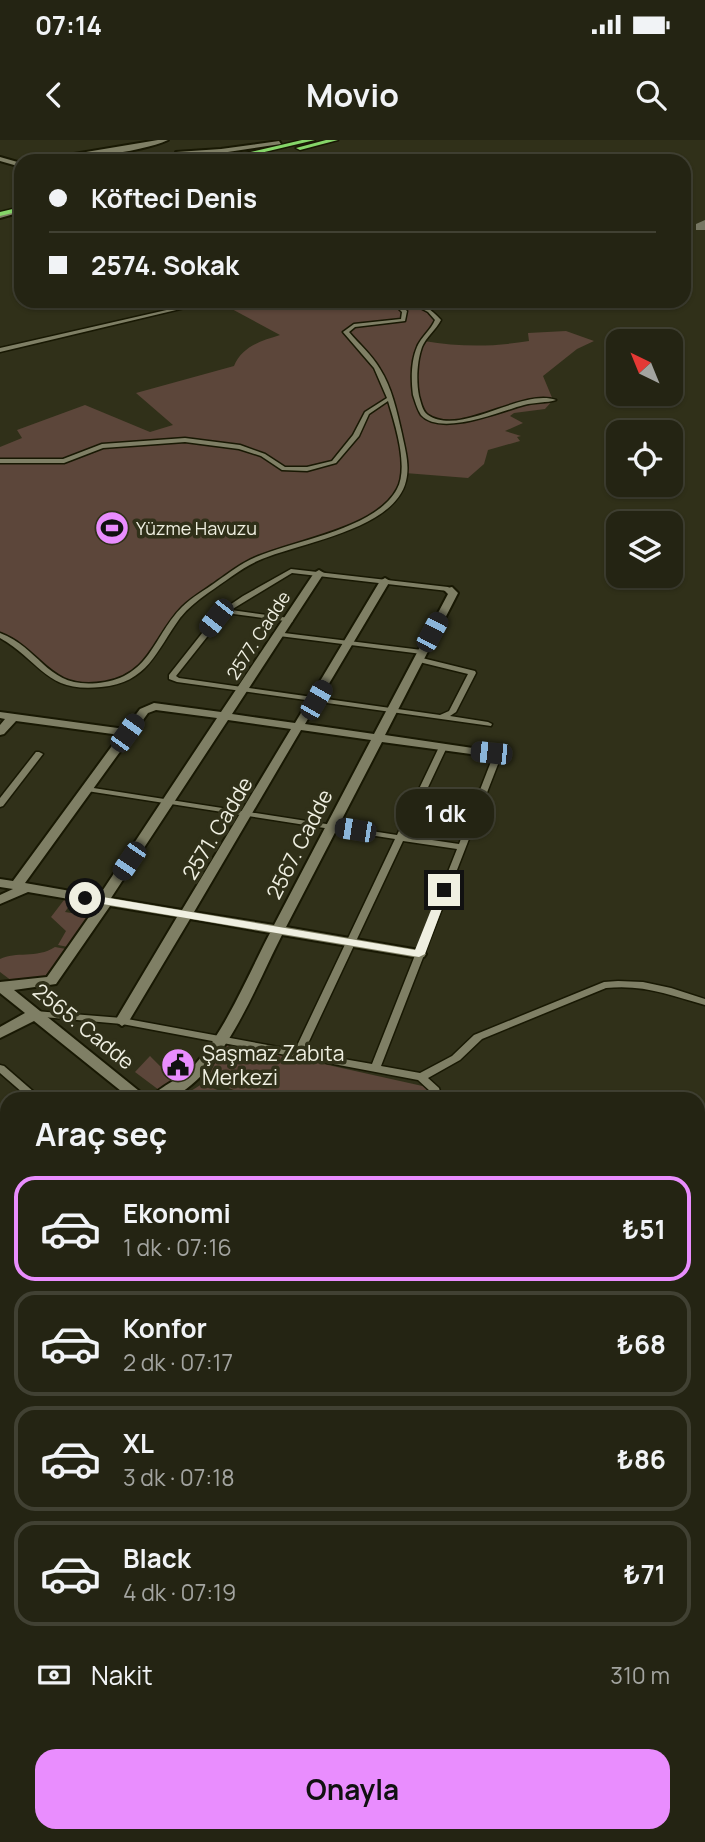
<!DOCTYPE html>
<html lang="tr">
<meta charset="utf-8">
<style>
:root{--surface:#242413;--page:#303021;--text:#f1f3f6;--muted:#a3a4a0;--line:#414133;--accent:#e98dfe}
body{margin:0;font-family:Manrope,sans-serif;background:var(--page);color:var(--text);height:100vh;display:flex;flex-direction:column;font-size:26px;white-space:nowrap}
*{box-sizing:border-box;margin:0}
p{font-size:23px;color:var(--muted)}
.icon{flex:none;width:38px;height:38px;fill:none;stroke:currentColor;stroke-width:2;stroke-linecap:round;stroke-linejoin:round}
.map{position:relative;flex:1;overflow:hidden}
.side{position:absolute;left:0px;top:952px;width:705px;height:751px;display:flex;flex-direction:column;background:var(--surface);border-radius:21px 21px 0 0;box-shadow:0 2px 5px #0004,0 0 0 2px var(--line)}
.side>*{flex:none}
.guide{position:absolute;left:14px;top:14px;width:677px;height:154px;border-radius:21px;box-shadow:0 2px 5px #0004,0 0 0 2px var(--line);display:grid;align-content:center;height:154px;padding:0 35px;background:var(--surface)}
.needle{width:46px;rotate:317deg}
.tools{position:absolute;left:606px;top:189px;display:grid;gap:14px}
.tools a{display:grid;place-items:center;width:77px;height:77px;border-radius:14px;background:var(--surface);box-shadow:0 2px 5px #0004,0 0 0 2px var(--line);font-size:35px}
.end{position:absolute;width:32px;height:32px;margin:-16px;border:9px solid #efefe1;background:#111;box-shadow:0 0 0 4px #111}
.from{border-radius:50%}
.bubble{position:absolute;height:49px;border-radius:21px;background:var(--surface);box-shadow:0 2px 5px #0004,0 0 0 2px var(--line);font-size:23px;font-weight:700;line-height:49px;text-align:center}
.car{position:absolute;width:21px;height:42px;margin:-21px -10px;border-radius:9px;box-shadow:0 0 5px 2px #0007;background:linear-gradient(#222 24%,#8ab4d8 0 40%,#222 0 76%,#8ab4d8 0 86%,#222 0)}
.guide b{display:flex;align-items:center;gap:24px;height:66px;font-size:26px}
.guide b+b{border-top:2px solid var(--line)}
.guide i{width:18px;height:18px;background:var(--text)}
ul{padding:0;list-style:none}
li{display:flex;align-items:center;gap:21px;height:105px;margin:0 14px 10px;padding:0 21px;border:4px solid var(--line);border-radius:21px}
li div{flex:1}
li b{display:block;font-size:26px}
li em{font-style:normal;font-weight:700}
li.current{border-color:var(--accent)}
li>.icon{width:63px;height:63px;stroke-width:1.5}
h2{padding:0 35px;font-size:32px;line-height:84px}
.pay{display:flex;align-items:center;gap:18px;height:77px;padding:0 35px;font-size:26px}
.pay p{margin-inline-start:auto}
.button{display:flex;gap:14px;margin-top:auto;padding:14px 35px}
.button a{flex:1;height:80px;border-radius:21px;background:var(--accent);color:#111;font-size:28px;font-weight:700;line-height:80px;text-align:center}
.status{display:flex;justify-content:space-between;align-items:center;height:49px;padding:0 35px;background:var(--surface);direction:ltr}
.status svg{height:19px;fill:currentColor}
header{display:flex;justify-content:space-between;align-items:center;height:91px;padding:0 35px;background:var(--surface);font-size:32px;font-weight:700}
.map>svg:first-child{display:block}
.green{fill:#5c463a}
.water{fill:#467261}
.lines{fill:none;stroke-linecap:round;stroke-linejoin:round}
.river{fill:#467261;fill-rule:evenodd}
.taxiway{fill:#767662;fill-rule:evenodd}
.street-casing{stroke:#181803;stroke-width:3}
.secondary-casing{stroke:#181803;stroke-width:4}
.highway-casing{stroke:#181803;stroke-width:3}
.street{fill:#7f7f65;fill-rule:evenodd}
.secondary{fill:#7f7f65;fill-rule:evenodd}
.highway{fill:#85d568;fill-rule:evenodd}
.rail-casing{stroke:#bcbcac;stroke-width:8}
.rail{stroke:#303019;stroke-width:5;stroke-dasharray:15;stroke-linecap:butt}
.route{fill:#efefe1}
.labels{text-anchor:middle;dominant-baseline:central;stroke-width:7;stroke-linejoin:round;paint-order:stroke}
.far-poi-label{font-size:18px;fill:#efefe1;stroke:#303019;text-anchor:start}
.far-street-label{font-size:18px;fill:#efefe1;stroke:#303019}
.street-label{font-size:21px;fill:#efefe1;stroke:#303019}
.poi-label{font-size:21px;fill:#efefe1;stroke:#303019;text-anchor:start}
</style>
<div class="status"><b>07:14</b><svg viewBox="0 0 49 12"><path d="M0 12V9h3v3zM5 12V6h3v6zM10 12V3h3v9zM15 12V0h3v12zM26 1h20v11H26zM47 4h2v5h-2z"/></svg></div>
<header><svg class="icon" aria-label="back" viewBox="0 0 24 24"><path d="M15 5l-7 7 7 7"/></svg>Movio<svg class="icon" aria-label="search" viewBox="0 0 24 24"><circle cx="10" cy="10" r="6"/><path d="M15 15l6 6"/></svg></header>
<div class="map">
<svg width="705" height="1702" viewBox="0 0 705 1702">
<rect width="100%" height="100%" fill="#303019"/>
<g class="green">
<path d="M 217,161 L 409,161 L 430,171 L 438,180 L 424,201 C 460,207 493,207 529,201 L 528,193 L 566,191 L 594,201 L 577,209 L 543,236 L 553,260 L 545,269 L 514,273 L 510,276 L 523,283 L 505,291 L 521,296 L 517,297 L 520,301 L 488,310 L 484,324 L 468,338 L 405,333 L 395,356 L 368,378 L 246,424 L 179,474 L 161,508 L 136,534 L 101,546 L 67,544 L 53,539 L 31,517 L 0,495 L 0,307 L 22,298 L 17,290 L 85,265 L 150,292 L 173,285 L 136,253 L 234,226 C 242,206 261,201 280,195 Z"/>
<polygon points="64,760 91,765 88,769 69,766 65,772 89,776 68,807 58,805 66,791 51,777"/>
<path d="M 55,807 L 66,809 L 43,839 L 12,841 L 0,832 L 0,819 C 16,811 36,819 55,807 Z"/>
<polygon points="225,902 427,947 429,959 302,959 286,953 280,959 258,959 207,940"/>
<polygon points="150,916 160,926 182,935 159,950 135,932"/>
<polygon points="202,944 241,959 178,959"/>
<polygon points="705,1389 705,1469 698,1470 698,1390"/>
<polygon points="7,1694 7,1696 181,1696 169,1702 0,1702 0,1698"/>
</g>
<polygon class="water" points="122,376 125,398 103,399 100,378"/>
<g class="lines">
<g class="river">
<polygon points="705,1425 705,1449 698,1450 698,1426"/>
<polygon points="62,1696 101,1696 99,1702 60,1702"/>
</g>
<polygon class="taxiway" points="705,80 705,90 696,90 696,84"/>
<g class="street-casing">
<g id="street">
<polygon points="206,161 214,161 0,212 0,208"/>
<path d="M 391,161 L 396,161 L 407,171 L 405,181 L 355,187 L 349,192 C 359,204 372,215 380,229 C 392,248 397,272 402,294 C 405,309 410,325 406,341 C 395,389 301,403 262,419 C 242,427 226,441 208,453 C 198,460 188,468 180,478 C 156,511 148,543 101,547 C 45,553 41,521 0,498 L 0,493 C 44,510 47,552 105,542 C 151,534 154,495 182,467 C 192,457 205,450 216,442 C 229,433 241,423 256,417 C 295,400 376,389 397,349 C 409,327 395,284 388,261 L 369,274 L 359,296 L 336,323 L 307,331 L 282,330 L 261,316 L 239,309 L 185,302 L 103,308 L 64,323 L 0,323 L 0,319 L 63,319 L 102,304 L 185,298 L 240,305 L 265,314 L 285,327 L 307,327 L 332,321 L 353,295 L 365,272 L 387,258 L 374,228 L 343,192 L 354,184 L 401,179 L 402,172 Z"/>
<path d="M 407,161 C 420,161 432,170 441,180 C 436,190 426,197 422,207 C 417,221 416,241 419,256 C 421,262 422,271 428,275 C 461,297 521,248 556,260 C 547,263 535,262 524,265 C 501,271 441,297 421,275 C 417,269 415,261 413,255 C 411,240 411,221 417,207 C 421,197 431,190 435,180 L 428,172 Z"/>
<polygon points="291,429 448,447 451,449 448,451 292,433 231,470 289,478 293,480 292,482 226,473 176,536 179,538 440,575 449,571 468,534 415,521 415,517 418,517 475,531 476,533 456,572 450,576 488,582 492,584 491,586 177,542 169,539 169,535 218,473 243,456"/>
<polygon points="276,492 422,510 426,512 422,514 279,496 276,496"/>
<path d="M 440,605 L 446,605 L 447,607 L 405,696 L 459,704 L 492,619 L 489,614 L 493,612 L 496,612 L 500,619 L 381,926 L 420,933 L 452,916 L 474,895 L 604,842 L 618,841 L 643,842 L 671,848 L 705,859 L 705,865 C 670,855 643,844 606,848 L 482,899 L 460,920 L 428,938 L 439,948 L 442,959 L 432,959 L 430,951 L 418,940 L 122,884 L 32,876 L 30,874 L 35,871 L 122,878 L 295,910 L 395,699 L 87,651 L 83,649 L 87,647 L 397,695 ZM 403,701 L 457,709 L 372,924 L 304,912 Z"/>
<polygon points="36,612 39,612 43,614 3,666 0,667 0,658"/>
<polygon points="0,925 4,926 42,959 30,959 0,933"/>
<polygon points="0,1019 7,1023 7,1033 0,1029"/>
<polygon points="0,1125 7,1128 7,1139 0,1136"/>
<polygon points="0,1257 7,1261 7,1283 0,1286 0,1275 2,1273 0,1271"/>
</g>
</g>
<g class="secondary-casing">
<g id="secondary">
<path d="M 158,0 L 168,0 C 140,13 64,21 32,21 Z"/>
<polygon points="279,1 281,4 221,13 176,12 221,9"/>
<polygon points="0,17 21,23 21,27 0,21"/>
<polygon points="21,68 21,72 0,78 0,74"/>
<path d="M 319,430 L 324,433 L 232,574 L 295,583 L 380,441 L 385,438 L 390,441 L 305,584 L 374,594 L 448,454 L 443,449 L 452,447 L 458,453 L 385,595 L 493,611 L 499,614 L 493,617 L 382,602 L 286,787 L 419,810 L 426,814 L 424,817 L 419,818 L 282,795 C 257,843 223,935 171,958 C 165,960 156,959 149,959 C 161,945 184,938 197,922 C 226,889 249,833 270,793 L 190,779 L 129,881 L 122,886 L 115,881 L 177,777 L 110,766 L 56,844 L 14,850 L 149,959 L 131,959 L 34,881 L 0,898 L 0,887 L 25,873 L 0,853 L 0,842 L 47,837 L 98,764 L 28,752 L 0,764 L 0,755 L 13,749 L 0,747 L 0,739 L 13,741 L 120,595 L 16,581 L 4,594 L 0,595 L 0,585 L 5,579 L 0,578 L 0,572 L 125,589 L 140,569 L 154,563 L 221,572 L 314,433 ZM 156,570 L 217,578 L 99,756 L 25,743 L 148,573 ZM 228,580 L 291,589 L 182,770 L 111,758 ZM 301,590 L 371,600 L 274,785 L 194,772 Z"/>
<polygon points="7,1044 7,1057 0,1060 0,1047"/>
</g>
</g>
<g class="highway-casing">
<g id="highway">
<polygon points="302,0 315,0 226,21 212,21"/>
<polygon points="326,0 338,0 300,10 296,8"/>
<polygon points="21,67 21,71 0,76 0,72"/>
</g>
</g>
<use href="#street" class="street"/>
<use href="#secondary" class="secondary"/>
<use href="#highway" class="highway"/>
<g class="rail-casing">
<g id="rail">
<polyline points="698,1659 705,1655"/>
<polyline points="698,1674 705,1670"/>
<polyline points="698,1690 705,1686"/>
<polyline points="621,1702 632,1696"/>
<polyline points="649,1702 660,1696"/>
<polyline points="677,1702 688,1696"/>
</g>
</g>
<use href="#rail" class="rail"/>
</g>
<polygon class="route" points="444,746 449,750 425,814 419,817 85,761 79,758 85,754 415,810 439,750"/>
<defs>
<g id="stadium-disc" transform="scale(1.75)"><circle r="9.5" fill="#e98dfe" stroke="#303019"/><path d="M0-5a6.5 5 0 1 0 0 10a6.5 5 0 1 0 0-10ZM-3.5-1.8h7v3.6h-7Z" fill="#111"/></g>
<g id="civic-disc" transform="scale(1.75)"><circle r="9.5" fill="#e98dfe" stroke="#303019"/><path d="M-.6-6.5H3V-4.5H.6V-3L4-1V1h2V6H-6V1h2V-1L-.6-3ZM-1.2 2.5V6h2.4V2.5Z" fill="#111"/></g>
</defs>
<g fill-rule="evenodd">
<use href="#stadium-disc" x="112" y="388"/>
<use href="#civic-disc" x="178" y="925"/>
</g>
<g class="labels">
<g class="far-poi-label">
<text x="136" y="388">Yüzme Havuzu</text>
</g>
<g class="far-street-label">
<text transform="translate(258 495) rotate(-57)">2577. Cadde</text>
</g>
<g class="street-label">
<text transform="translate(217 688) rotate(-59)">2571. Cadde</text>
<text transform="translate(299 704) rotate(-63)">2567. Cadde</text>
<text transform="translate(84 886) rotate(39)">2565. Cadde</text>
</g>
<g class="poi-label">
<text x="202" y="913">Şaşmaz Zabıta<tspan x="202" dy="24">Merkezi</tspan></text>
</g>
</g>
</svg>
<div class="tools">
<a><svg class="needle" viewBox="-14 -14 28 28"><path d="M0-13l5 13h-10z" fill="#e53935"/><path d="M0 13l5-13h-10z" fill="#a3a4a0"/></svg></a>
<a><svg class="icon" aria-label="locate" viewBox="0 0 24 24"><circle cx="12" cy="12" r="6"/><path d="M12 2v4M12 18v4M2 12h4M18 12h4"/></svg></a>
<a><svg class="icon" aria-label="layers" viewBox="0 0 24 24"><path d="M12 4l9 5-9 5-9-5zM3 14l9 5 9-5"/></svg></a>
</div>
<i class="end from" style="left:85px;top:758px"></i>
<i class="end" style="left:444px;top:750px"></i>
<div class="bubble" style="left:396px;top:649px;width:98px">1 dk</div>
<i class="car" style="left:216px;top:478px;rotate:218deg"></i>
<i class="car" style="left:432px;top:492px;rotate:28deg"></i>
<i class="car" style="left:316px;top:560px;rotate:30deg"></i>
<i class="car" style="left:127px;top:593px;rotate:36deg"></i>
<i class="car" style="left:491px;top:613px;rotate:276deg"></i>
<i class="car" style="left:355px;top:690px;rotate:279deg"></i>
<i class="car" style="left:129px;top:721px;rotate:214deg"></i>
<div class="guide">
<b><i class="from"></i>Köfteci Denis</b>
<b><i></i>2574. Sokak</b>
</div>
<section class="side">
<h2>Araç seç</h2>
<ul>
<li class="current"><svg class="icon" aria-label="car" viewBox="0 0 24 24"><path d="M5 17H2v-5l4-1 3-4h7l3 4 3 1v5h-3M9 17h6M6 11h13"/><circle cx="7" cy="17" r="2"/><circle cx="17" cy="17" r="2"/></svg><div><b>Ekonomi</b><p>1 dk · 07:16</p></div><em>₺51</em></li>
<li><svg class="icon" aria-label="car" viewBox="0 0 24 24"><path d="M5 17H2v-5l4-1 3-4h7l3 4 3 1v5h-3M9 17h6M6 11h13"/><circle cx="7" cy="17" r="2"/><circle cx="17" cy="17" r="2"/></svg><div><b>Konfor</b><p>2 dk · 07:17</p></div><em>₺68</em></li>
<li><svg class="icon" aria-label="car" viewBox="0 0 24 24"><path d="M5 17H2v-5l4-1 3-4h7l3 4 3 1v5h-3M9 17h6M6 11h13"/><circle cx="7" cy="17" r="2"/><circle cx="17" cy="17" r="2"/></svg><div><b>XL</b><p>3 dk · 07:18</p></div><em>₺86</em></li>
<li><svg class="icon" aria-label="car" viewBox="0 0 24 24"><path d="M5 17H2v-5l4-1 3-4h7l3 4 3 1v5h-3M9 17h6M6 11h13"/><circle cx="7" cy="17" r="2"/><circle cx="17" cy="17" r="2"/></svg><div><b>Black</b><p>4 dk · 07:19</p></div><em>₺71</em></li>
</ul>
<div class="pay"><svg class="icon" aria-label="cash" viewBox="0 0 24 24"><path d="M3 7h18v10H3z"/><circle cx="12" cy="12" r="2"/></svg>Nakit<p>310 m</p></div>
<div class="button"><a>Onayla</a></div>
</section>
</div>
